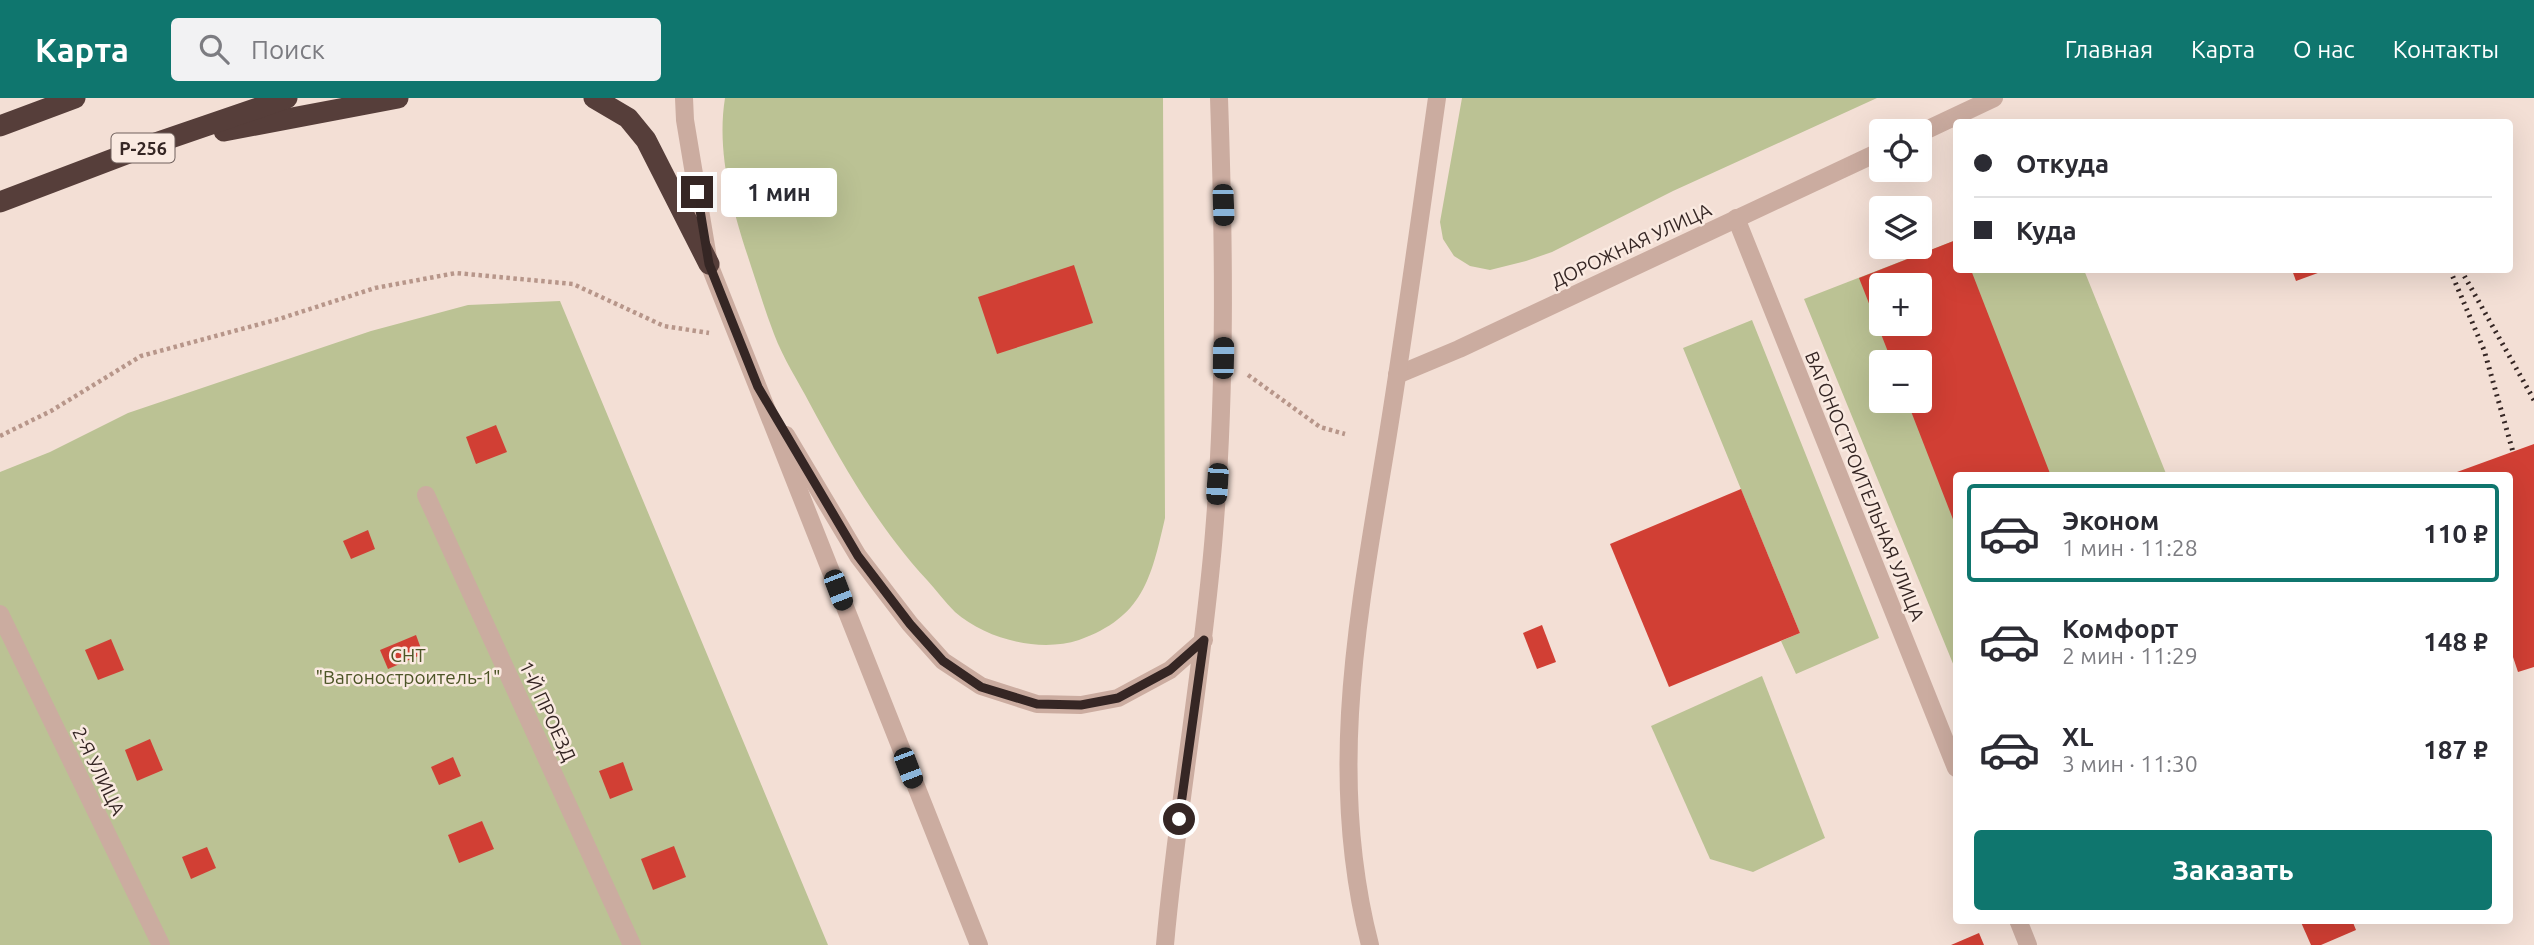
<!DOCTYPE html>
<html lang="ru">
<meta charset="utf-8">
<style>
:root{--surface:#fff;--page:#f2f2f3;--text:#2b2b33;--muted:#7c7c81;--line:#e1e1e2;--accent:#0f766e}
body{margin:0;font-family:Ubuntu,sans-serif;background:var(--page);color:var(--text);height:100vh;display:flex;flex-direction:column;font-size:26px;white-space:nowrap}
*{box-sizing:border-box;margin:0}
p{font-size:23px;color:var(--muted)}
.icon{flex:none;width:38px;height:38px;fill:none;stroke:currentColor;stroke-width:2;stroke-linecap:round;stroke-linejoin:round}
.map{position:relative;flex:1;overflow:hidden}
.drawer{position:absolute;left:1953px;top:374px;width:560px;height:452px;display:flex;flex-direction:column;background:var(--surface);border-radius:7px;box-shadow:0 7px 28px #0002}
.drawer>*{flex:none}
.top-card{position:absolute;left:1953px;top:21px;width:560px;height:154px;border-radius:7px;box-shadow:0 7px 28px #0002;display:grid;align-content:center;height:154px;padding:0 21px;background:var(--surface)}
.tools{position:absolute;left:1869px;top:21px;display:grid;gap:14px}
.tools a{display:grid;place-items:center;width:63px;height:63px;border-radius:7px;background:var(--surface);box-shadow:0 7px 28px #0002;font-size:35px}
.end{position:absolute;width:32px;height:32px;margin:-16px;border:9px solid #352624;background:#fff;box-shadow:0 0 0 4px #fff}
.from{border-radius:50%}
.bubble{position:absolute;height:49px;border-radius:7px;background:var(--surface);box-shadow:0 7px 28px #0002;font-size:23px;font-weight:600;line-height:49px;text-align:center}
.car{position:absolute;width:21px;height:42px;margin:-21px -10px;border-radius:9px;box-shadow:0 0 5px 2px #0007;background:linear-gradient(#222 24%,#8ab4d8 0 40%,#222 0 76%,#8ab4d8 0 86%,#222 0)}
.top-card b{display:flex;align-items:center;gap:24px;height:66px;font-size:26px}
.top-card b+b{border-top:2px solid var(--line)}
.top-card i{width:18px;height:18px;background:var(--text)}
ul{padding:12px 0 0;list-style:none}
li{display:flex;align-items:center;gap:21px;height:98px;margin:0 14px 10px;padding:0 7px;border:4px solid transparent;border-radius:7px}
li div{flex:1}
li b{display:block;font-size:26px}
li em{font-style:normal;font-weight:600}
li.on{border-color:var(--accent)}
li>.icon{width:63px;height:63px;stroke-width:1.5}
.button{display:flex;gap:14px;margin-top:auto;padding:14px 21px}
.button a{flex:1;height:80px;border-radius:7px;background:var(--accent);color:#fff;font-size:28px;font-weight:600;line-height:80px;text-align:center}
header{display:flex;align-items:center;gap:42px;box-sizing:border-box;height:98px;padding:0 35px;background:var(--accent);color:#fff}
header strong{font-size:33px}
nav{display:flex;gap:38px;margin-inline-start:auto;font-size:24px}
.search{width:490px;height:63px;background:var(--page);display:flex;align-items:center;gap:18px;box-sizing:border-box;padding:0 24px;border-radius:7px;color:var(--muted);font-size:26px}
.map>svg:first-child{display:block}
.green{fill:#bbc294;fill-rule:evenodd}
.building{fill:#d13f34;fill-rule:evenodd}
.lines{fill:none;stroke-linecap:round;stroke-linejoin:round}
.path{stroke:#b7968a;stroke-width:4.5;stroke-dasharray:3.5 3.5;stroke-linecap:butt}
.minor{stroke:#cbaca0;stroke-width:18}
.highway{stroke:#563e3a;stroke-width:21}
.rail{stroke:#352624;stroke-width:5;stroke-dasharray:2 5;stroke-linecap:butt}
.route{stroke:#352624;stroke-width:9}
.labels{text-anchor:middle;dominant-baseline:central;stroke-width:5;stroke-linejoin:round;paint-order:stroke}
.shield{fill:#faeae1;stroke:#70615d;stroke-width:2}
.shield-label{font-size:18px;font-weight:bold;fill:#352624}
.street-label{font-size:19px;fill:#352624;stroke:#faeae1}
.park-label{font-size:19px;fill:#4c5526;stroke:#faeae1}
</style>
<header>
<strong>Карта</strong>
<div class="search"><svg class="icon" aria-label="search" viewBox="0 0 24 24"><circle cx="10" cy="10" r="6"/><path d="M15 15l6 6"/></svg>Поиск</div>
<nav><a>Главная</a><a>Карта</a><a>О нас</a><a>Контакты</a></nav>
</header>
<div class="map">
<svg width="2534" height="847" viewBox="0 0 2534 847">
<rect width="100%" height="100%" fill="#f3dfd5"/>
<g class="green">
<path d="M 725,0 L 1163,0 L 1165,420 C 1151,481 1143,519 1079,542 C 1039,555 986,541 955,514 C 945,504 936,492 927,482 C 878,429 844,369 810,306 C 798,283 783,260 774,236 C 765,213 758,189 750,165 C 733,113 716,56 725,0 Z"/>
<polygon points="1462,0 1877,0 1673,93 1552,154 1526,163 1490,172 1470,168 1454,158 1443,141 1440,124"/>
<path d="M 1956,142 L 1956,172 L 2084,172 L 2167,378 L 1956,378 L 1956,573 L 1804,201 ZM 1881,187 L 1920,187 L 1920,226 L 1881,226 ZM 1881,264 L 1920,264 L 1920,303 L 1881,303 Z"/>
<polygon points="560,203 828,847 0,847 0,374 50,354 128,315 371,233 468,207"/>
<polygon points="1752,222 1879,540 1796,576 1781,543 1800,535 1683,250"/>
<polygon points="1762,578 1825,740 1753,774 1710,761 1651,628"/>
</g>
<g class="building">
<path d="M 1956,142 L 1956,172 L 1971,172 L 2051,378 L 1956,378 L 1956,429 L 1907,303 L 1920,303 L 1920,264 L 1892,264 L 1859,180 ZM 1881,187 L 1920,187 L 1920,226 L 1881,226 Z"/>
<polygon points="1074,167 1093,225 997,256 978,199"/>
<polygon points="2292,172 2326,172 2296,183"/>
<polygon points="496,327 507,354 476,366 466,339"/>
<polygon points="2534,346 2534,569 2518,574 2510,550 2510,378 2446,378"/>
<polygon points="1741,391 1800,535 1669,589 1610,446"/>
<polygon points="368,432 375,451 351,461 343,443"/>
<polygon points="1542,527 1556,564 1537,571 1523,535"/>
<polygon points="416,537 423,556 388,571 380,552"/>
<polygon points="111,541 124,572 98,582 85,552"/>
<polygon points="150,641 163,672 137,683 125,652"/>
<polygon points="453,659 461,678 439,687 431,669"/>
<polygon points="623,664 633,692 610,701 599,673"/>
<polygon points="482,723 494,751 459,765 448,737"/>
<polygon points="674,748 686,779 653,792 641,761"/>
<polygon points="207,749 216,770 191,781 182,759"/>
<polygon points="2300,822 2352,822 2356,832 2321,847 2311,847"/>
<polygon points="1979,835 1984,847 1951,847"/>
</g>
<g class="lines">
<g class="path">
<polyline points="1248,277 1320,329 1345,336"/>
<polyline points="0,338 51,313 141,258 279,221 375,190 456,175 573,186 664,228 709,235"/>
</g>
<g class="minor">
<polyline points="684,0 685,22 709,166 979,847"/>
<polyline points="1920,35 1994,0"/>
<polyline points="1736,120 1956,670"/>
<polyline points="1397,277 1459,251 1881,53"/>
<polyline points="786,337 858,458 910,526 943,563 981,588 1037,606 1081,607 1118,600 1170,572 1204,542"/>
<polyline points="426,397 632,847"/>
<polyline points="0,516 161,847"/>
<polyline points="2018,822 2028,847"/>
<path d="M 1165,847 C 1177,709 1203,573 1214,435 C 1226,290 1224,145 1219,0"/>
<path d="M 1370,847 C 1325,673 1360,509 1388,336 C 1406,224 1421,112 1437,0"/>
</g>
<g class="highway">
<polyline points="594,0 628,20 646,42 709,166"/>
<polyline points="0,28 75,0"/>
<polyline points="224,33 398,0"/>
<polyline points="0,104 150,47 287,0"/>
</g>
<g class="rail">
<polyline points="2450,172 2484,252 2513,354"/>
<polyline points="2461,172 2534,302"/>
</g>
</g>
<g class="lines">
<polyline class="route" points="697,94 709,166 758,289 858,458 910,526 943,563 981,589 1037,606 1081,607 1118,600 1170,572 1204,542 1179,721"/>
</g>
<g class="labels">
<rect class="shield" x="111.5" y="35.5" width="63" height="29" rx="5"/>
<g class="shield-label">
<text x="143" y="50">Р-256</text>
</g>
<g class="street-label">
<text transform="translate(1631 147) rotate(-25)">ДОРОЖНАЯ УЛИЦА</text>
<text transform="translate(1865 388) rotate(68)">ВАГОНОСТРОИТЕЛЬНАЯ УЛИЦА</text>
<text transform="translate(548 613) rotate(65)">1-Й ПРОЕЗД</text>
<text transform="translate(99 673) rotate(64)">2-Я УЛИЦА</text>
</g>
<g class="park-label">
<text x="408" y="557">СНТ<tspan x="408" dy="22">"Вагоностроитель-1"</tspan></text>
</g>
</g>
</svg>
<div class="tools">
<a><svg class="icon" aria-label="locate" viewBox="0 0 24 24"><circle cx="12" cy="12" r="6"/><path d="M12 2v4M12 18v4M2 12h4M18 12h4"/></svg></a>
<a><svg class="icon" aria-label="layers" viewBox="0 0 24 24"><path d="M12 4l9 5-9 5-9-5zM3 14l9 5 9-5"/></svg></a>
<a>+</a>
<a>−</a>
</div>
<i class="end from" style="left:1179px;top:721px"></i>
<i class="end" style="left:697px;top:94px"></i>
<div class="bubble" style="left:721px;top:70px;width:116px">1 мин</div>
<i class="car" style="left:1223px;top:107px;rotate:178deg"></i>
<i class="car" style="left:1223px;top:260px;rotate:1deg"></i>
<i class="car" style="left:1217px;top:386px;rotate:184deg"></i>
<i class="car" style="left:838px;top:492px;rotate:159deg"></i>
<i class="car" style="left:908px;top:670px;rotate:159deg"></i>
<div class="top-card">
<b><i class="from"></i>Откуда</b>
<b><i></i>Куда</b>
</div>
<section class="drawer">
<ul>
<li class="on"><svg class="icon" aria-label="car" viewBox="0 0 24 24"><path d="M5 17H2v-5l4-1 3-4h7l3 4 3 1v5h-3M9 17h6M6 11h13"/><circle cx="7" cy="17" r="2"/><circle cx="17" cy="17" r="2"/></svg><div><b>Эконом</b><p>1 мин · 11:28</p></div><em>110 ₽</em></li>
<li><svg class="icon" aria-label="car" viewBox="0 0 24 24"><path d="M5 17H2v-5l4-1 3-4h7l3 4 3 1v5h-3M9 17h6M6 11h13"/><circle cx="7" cy="17" r="2"/><circle cx="17" cy="17" r="2"/></svg><div><b>Комфорт</b><p>2 мин · 11:29</p></div><em>148 ₽</em></li>
<li><svg class="icon" aria-label="car" viewBox="0 0 24 24"><path d="M5 17H2v-5l4-1 3-4h7l3 4 3 1v5h-3M9 17h6M6 11h13"/><circle cx="7" cy="17" r="2"/><circle cx="17" cy="17" r="2"/></svg><div><b>XL</b><p>3 мин · 11:30</p></div><em>187 ₽</em></li>
</ul>
<div class="button"><a>Заказать</a></div>
</section>
</div>
